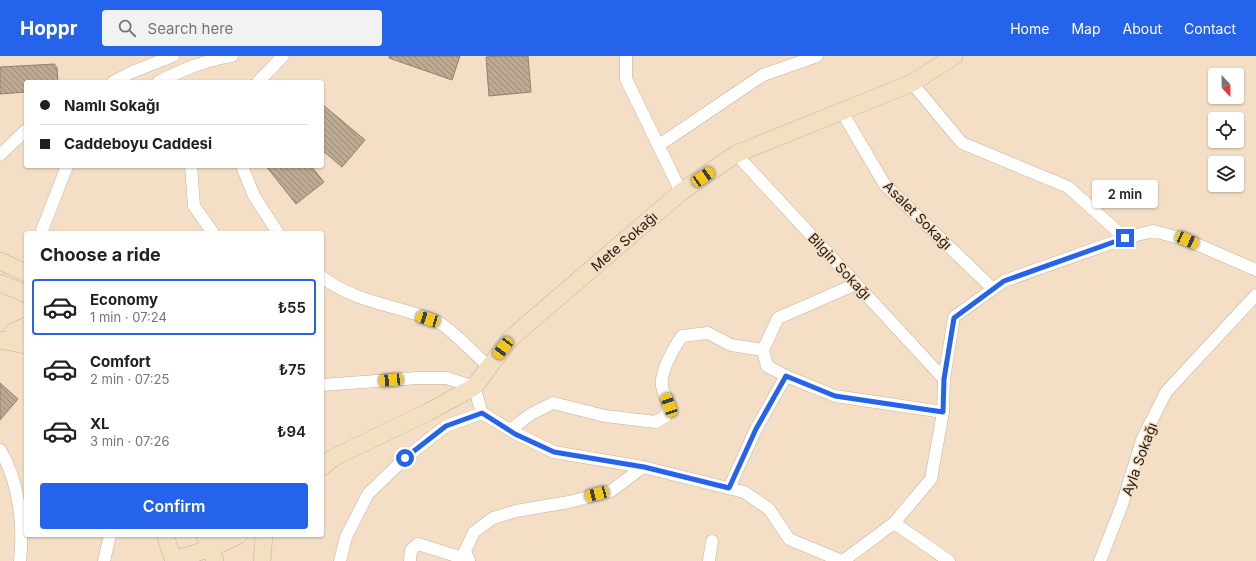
<!DOCTYPE html>
<meta charset="utf-8">
<style>
:root{--surface:#fff;--page:#f2f2f2;--text:#202124;--muted:#757577;--line:#e0e0e0;--accent:#2563eb}
body{margin:0;font-family:Inter,sans-serif;background:var(--page);color:var(--text);height:100vh;display:flex;flex-direction:column;font-size:15px;white-space:nowrap}
*{box-sizing:border-box;margin:0}
p{font-size:13px;color:var(--muted)}
.icon{flex:none;width:22px;height:22px;fill:none;stroke:currentColor;stroke-width:2;stroke-linecap:round;stroke-linejoin:round}
.map{position:relative;flex:1;overflow:hidden}
.details{position:absolute;left:24px;top:175px;width:300px;height:306px;display:flex;flex-direction:column;background:var(--surface);border-radius:4px;box-shadow:0 1px 3px #0004}
.details>*{flex:none}
.banner{position:absolute;left:24px;top:24px;width:300px;height:88px;border-radius:4px;box-shadow:0 1px 3px #0004;display:grid;align-content:center;height:88px;padding:0 16px;background:var(--surface)}
.needle{width:26px;rotate:158deg}
.controls{position:absolute;left:1208px;top:12px;display:grid;gap:8px}
.controls a{display:grid;place-items:center;width:36px;height:36px;border-radius:4px;background:var(--surface);box-shadow:0 1px 3px #0004;font-size:20px}
.end{position:absolute;width:18px;height:18px;margin:-9px;border:5px solid #2563eb;background:#fff;box-shadow:0 0 0 2px #fff}
.from{border-radius:50%}
.bubble{position:absolute;height:28px;border-radius:4px;background:var(--surface);box-shadow:0 1px 3px #0004;font-size:13px;font-weight:600;line-height:28px;text-align:center}
.car{position:absolute;width:12px;height:24px;margin:-12px -6px;border-radius:5px;box-shadow:0 0 3px 1px #0007;background:linear-gradient(#f5c518 24%,#345 0 40%,#f5c518 0 76%,#345 0 86%,#f5c518 0)}
.banner b{display:flex;align-items:center;gap:14px;height:38px;font-size:15px}
.banner b+b{border-top:1px solid var(--line)}
.banner i{width:10px;height:10px;background:var(--text)}
ul{padding:0;list-style:none}
li{display:flex;align-items:center;gap:12px;height:56px;margin:0 8px 6px;padding:0 8px;border:2px solid transparent;border-radius:4px}
li div{flex:1}
li b{display:block;font-size:15px}
li em{font-style:normal;font-weight:600}
li.active{border-color:var(--accent)}
li>.icon{width:36px;height:36px;stroke-width:1.5}
h2{padding:0 16px;font-size:18px;line-height:48px}
.cta{display:flex;gap:8px;margin-top:auto;padding:8px 16px}
.cta a{flex:1;height:46px;border-radius:4px;background:var(--accent);color:#fff;font-size:16px;font-weight:600;line-height:46px;text-align:center}
header{display:flex;align-items:center;gap:24px;box-sizing:border-box;height:56px;padding:0 20px;background:var(--accent);color:#fff}
header strong{font-size:19px}
nav{display:flex;gap:22px;margin-inline-start:auto;font-size:14px}
.search{width:280px;height:36px;background:var(--page);display:flex;align-items:center;gap:10px;box-sizing:border-box;padding:0 14px;border-radius:4px;color:var(--muted);font-size:15px}
.map>svg:first-child{display:block}
.building{fill:url(#building-back-hatch);stroke:#94816a}
.lines{fill:none;stroke-linecap:round;stroke-linejoin:round}
.minor-casing{stroke:#c6b29a;stroke-width:13}
.secondary-casing{stroke:#c6b29a;stroke-width:18}
.minor{stroke:#fff;stroke-width:12}
.secondary{stroke:#f3dfc2;stroke-width:17}
.route{stroke:#2563eb;stroke-width:5}
.labels{text-anchor:middle;dominant-baseline:central;stroke-width:3;stroke-linejoin:round;paint-order:stroke}
.street-label{font-size:14px;fill:#221b12;stroke:#f4dfc6}
</style>
<header>
<strong>Hoppr</strong>
<div class="search"><svg class="icon" aria-label="search" viewBox="0 0 24 24"><circle cx="10" cy="10" r="6"/><path d="M15 15l6 6"/></svg>Search here</div>
<nav><a>Home</a><a>Map</a><a>About</a><a>Contact</a></nav>
</header>
<div class="map">
<svg width="1256" height="505" viewBox="0 0 1256 505">
<defs>
<pattern id="building-back-hatch" width="6" height="6" patternUnits="userSpaceOnUse"><rect width="6" height="6" fill="#bdaa92"/><path d="M-1 5l2 2M0 0l6 6M5-1l2 2" fill="none" stroke="#998a76"/></pattern>
</defs>
<rect width="100%" height="100%" fill="#f4dfc6"/>
<g class="building">
<polygon points="389,0 460,0 452,24 389,2"/>
<polygon points="500,0 528,0 531,36 489,40 486,1"/>
<polygon points="55,8 55,11 57,11 58,26 26,26 26,36 0,38 0,11"/>
<polygon points="322,48 365,84 342,111 322,94"/>
<polygon points="266,110 311,110 324,126 296,148"/>
<polygon points="0,327 18,343 0,364"/>
</g>
<g class="lines">
<g class="minor-casing">
<g id="minor">
<polyline points="626,0 626,23 681,136"/>
<polyline points="113,26 132,16 173,0"/>
<path d="M 158,26 C 182,14 205,4 232,0"/>
<polyline points="258,26 283,0"/>
<polyline points="912,27 962,87 1068,131 1125,182"/>
<polyline points="842,56 885,129 992,232"/>
<polyline points="659,89 763,19 817,0"/>
<polyline points="736,98 944,323"/>
<polyline points="0,99 26,74"/>
<polyline points="191,110 194,150 213,177"/>
<polyline points="242,110 254,140 278,177"/>
<polyline points="41,177 67,110"/>
<path d="M 322,221 C 355,247 401,250 438,266 C 449,271 478,301 489,311"/>
<polyline points="856,228 778,262 763,294 767,310 786,320 835,340 943,356"/>
<polyline points="322,329 417,322 447,322 474,331 482,357 515,377 554,396 643,411 744,436 769,453 789,483 842,505"/>
<path d="M 510,374 L 531,358 L 553,347 L 605,360 L 656,366 L 666,360 C 670,345 665,343 662,330 C 660,315 674,292 682,280 L 708,277 L 731,289 L 763,294"/>
<path d="M 0,394 C 19,425 24,469 20,505"/>
<polyline points="729,432 756,373 786,320"/>
<polyline points="894,467 949,505"/>
<polyline points="104,505 110,479"/>
<polyline points="340,505 346,481 368,438 405,402 446,370 482,357"/>
<polyline points="410,505 411,494 418,488 469,504"/>
<polyline points="469,505 465,495 474,476 493,462 516,455 569,446 611,435 643,411"/>
<polyline points="709,505 712,485"/>
<polyline points="843,505 894,467 931,423 943,356 944,323 954,261 1004,225 1125,182 1153,175 1187,184 1256,214"/>
<polyline points="1100,505 1122,449 1142,384 1166,336 1256,239"/>
</g>
</g>
<g class="secondary-casing">
<g id="secondary">
<polyline points="0,205 26,217"/>
<polyline points="0,227 26,238"/>
<polyline points="13,276 26,270"/>
<polyline points="0,284 26,289"/>
<polyline points="322,411 333,402 428,356 474,331 510,283 681,136 736,98 912,27 954,0"/>
<polyline points="165,479 174,505"/>
<polyline points="205,479 215,505"/>
<polyline points="174,504 211,492 239,479"/>
<polyline points="262,505 264,479"/>
</g>
</g>
<use href="#minor" class="minor"/>
<use href="#secondary" class="secondary"/>
</g>
<g class="lines">
<polyline class="route" points="405,402 446,370 482,357 515,378 554,396 644,411 729,432 756,373 786,320 835,340 943,356 944,323 954,262 1004,225 1125,182"/>
</g>
<g class="labels">
<g class="street-label">
<text transform="translate(918 159) rotate(45)">Asalet Sokağı</text>
<text transform="translate(624 185) rotate(-41)">Mete Sokağı</text>
<text transform="translate(840 210) rotate(47)">Bilgin Sokağı</text>
<text transform="translate(1139 403) rotate(-70)">Ayla Sokağı</text>
</g>
</g>
</svg>
<div class="controls">
<a><svg class="needle" viewBox="-14 -14 28 28"><path d="M0-13l5 13h-10z" fill="#e53935"/><path d="M0 13l5-13h-10z" fill="#757577"/></svg></a>
<a><svg class="icon" aria-label="locate" viewBox="0 0 24 24"><circle cx="12" cy="12" r="6"/><path d="M12 2v4M12 18v4M2 12h4M18 12h4"/></svg></a>
<a><svg class="icon" aria-label="layers" viewBox="0 0 24 24"><path d="M12 4l9 5-9 5-9-5zM3 14l9 5 9-5"/></svg></a>
</div>
<i class="end from" style="left:405px;top:402px"></i>
<i class="end" style="left:1125px;top:182px"></i>
<div class="bubble" style="left:1092px;top:124px;width:66px">2 min</div>
<i class="car" style="left:703px;top:121px;rotate:56deg"></i>
<i class="car" style="left:1187px;top:184px;rotate:114deg"></i>
<i class="car" style="left:428px;top:263px;rotate:287deg"></i>
<i class="car" style="left:503px;top:292px;rotate:217deg"></i>
<i class="car" style="left:391px;top:324px;rotate:265deg"></i>
<i class="car" style="left:669px;top:349px;rotate:341deg"></i>
<i class="car" style="left:597px;top:438px;rotate:255deg"></i>
<div class="banner">
<b><i class="from"></i>Namlı Sokağı</b>
<b><i></i>Caddeboyu Caddesi</b>
</div>
<section class="details">
<h2>Choose a ride</h2>
<ul>
<li class="active"><svg class="icon" aria-label="car" viewBox="0 0 24 24"><path d="M5 17H2v-5l4-1 3-4h7l3 4 3 1v5h-3M9 17h6M6 11h13"/><circle cx="7" cy="17" r="2"/><circle cx="17" cy="17" r="2"/></svg><div><b>Economy</b><p>1 min · 07:24</p></div><em>₺55</em></li>
<li><svg class="icon" aria-label="car" viewBox="0 0 24 24"><path d="M5 17H2v-5l4-1 3-4h7l3 4 3 1v5h-3M9 17h6M6 11h13"/><circle cx="7" cy="17" r="2"/><circle cx="17" cy="17" r="2"/></svg><div><b>Comfort</b><p>2 min · 07:25</p></div><em>₺75</em></li>
<li><svg class="icon" aria-label="car" viewBox="0 0 24 24"><path d="M5 17H2v-5l4-1 3-4h7l3 4 3 1v5h-3M9 17h6M6 11h13"/><circle cx="7" cy="17" r="2"/><circle cx="17" cy="17" r="2"/></svg><div><b>XL</b><p>3 min · 07:26</p></div><em>₺94</em></li>
</ul>
<div class="cta"><a>Confirm</a></div>
</section>
</div>
